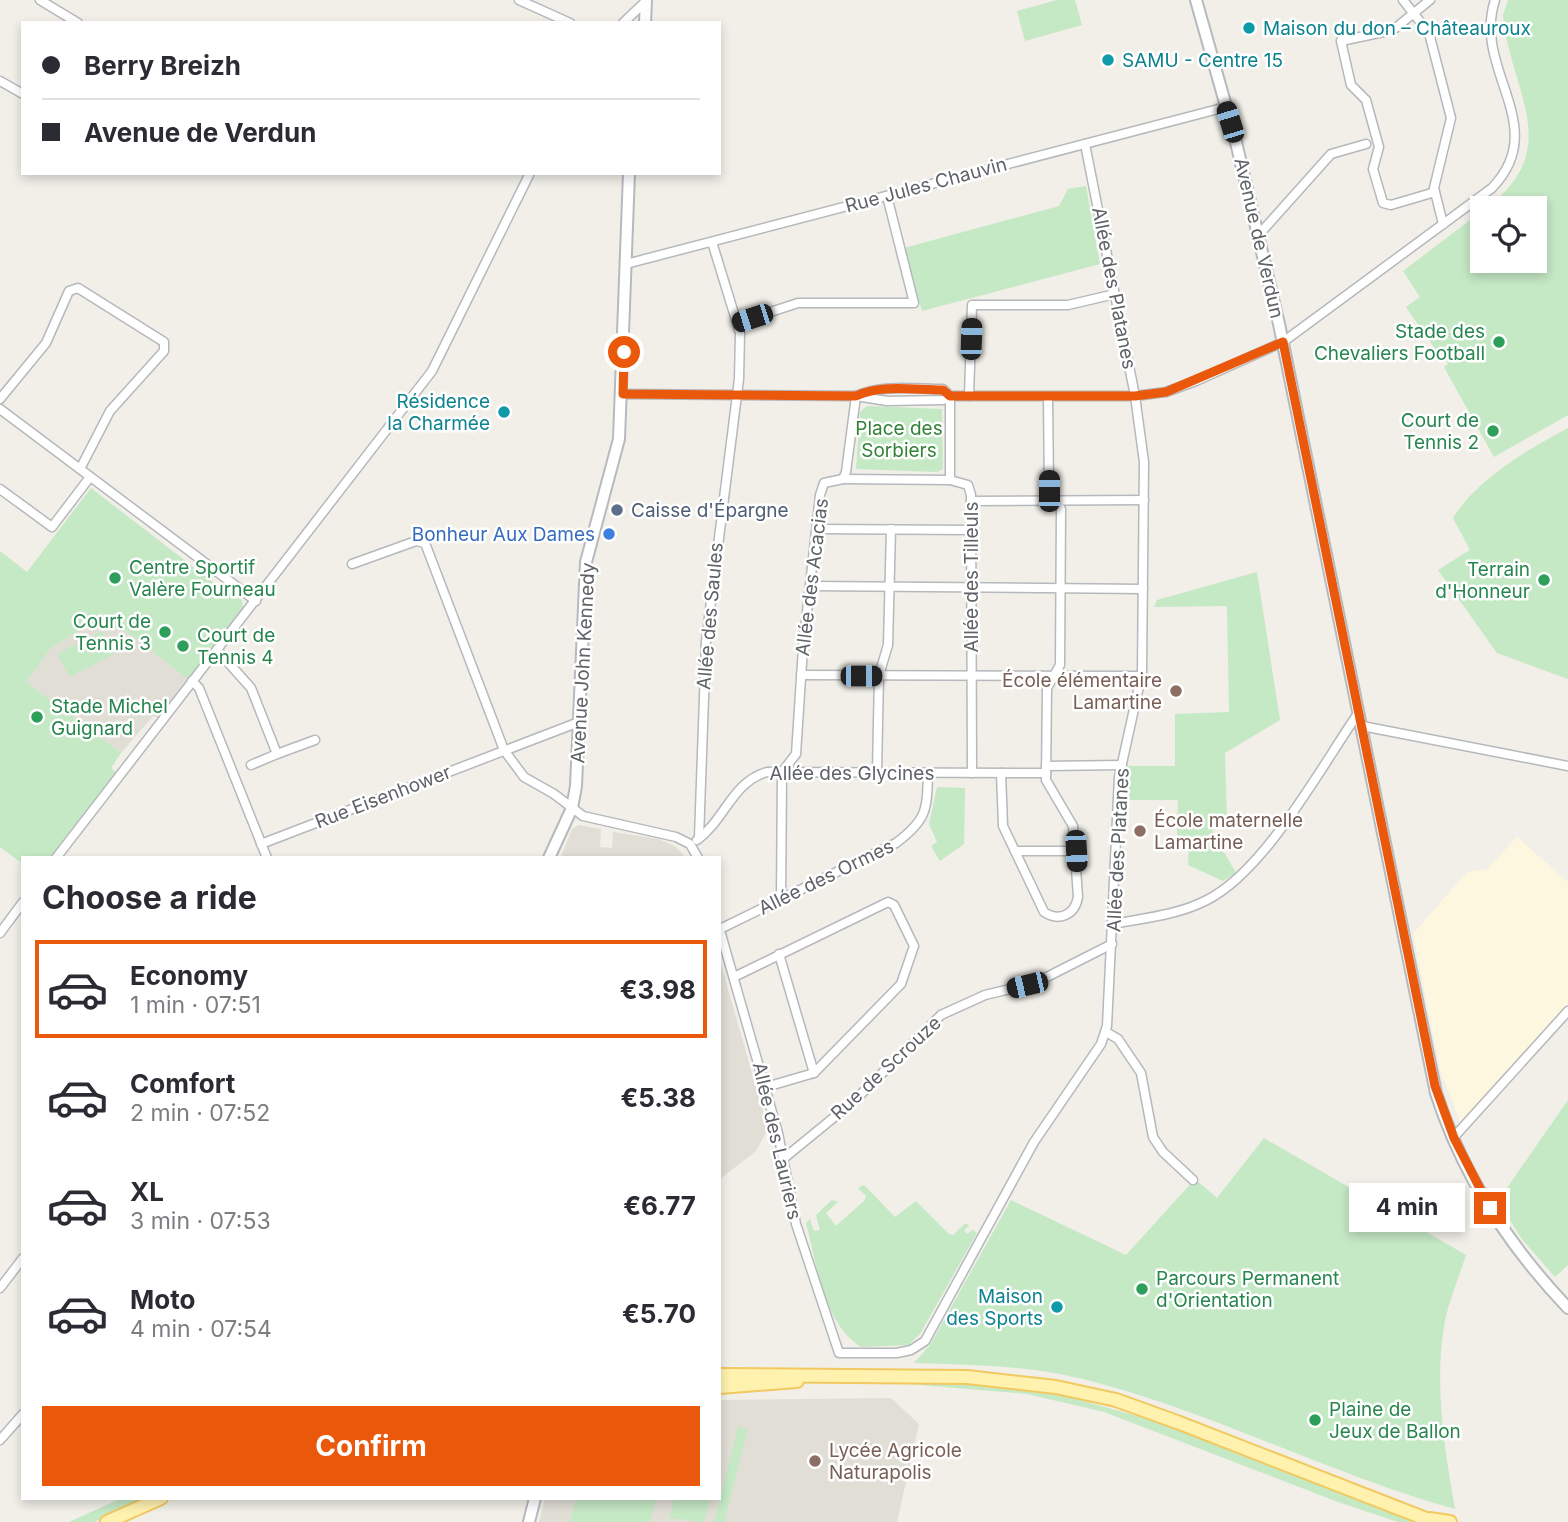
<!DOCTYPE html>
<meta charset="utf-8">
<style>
:root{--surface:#fff;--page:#f7f7f7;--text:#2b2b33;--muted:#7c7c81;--line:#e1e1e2;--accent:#ea580c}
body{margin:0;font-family:Inter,sans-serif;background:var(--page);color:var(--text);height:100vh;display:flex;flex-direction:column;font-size:26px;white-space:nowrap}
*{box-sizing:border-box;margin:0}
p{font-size:23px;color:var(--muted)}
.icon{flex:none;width:38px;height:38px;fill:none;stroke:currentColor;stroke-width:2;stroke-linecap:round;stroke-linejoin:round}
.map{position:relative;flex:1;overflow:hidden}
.details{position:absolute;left:21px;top:856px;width:700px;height:644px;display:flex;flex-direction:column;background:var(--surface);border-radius:0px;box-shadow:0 4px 10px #0003}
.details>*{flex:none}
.top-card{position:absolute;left:21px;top:21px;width:700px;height:154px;border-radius:0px;box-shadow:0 4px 10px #0003;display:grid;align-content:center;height:154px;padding:0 21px;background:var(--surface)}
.fabs{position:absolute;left:1470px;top:196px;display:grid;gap:14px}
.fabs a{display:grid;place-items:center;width:77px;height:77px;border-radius:0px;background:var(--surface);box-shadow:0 4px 10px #0003;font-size:35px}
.end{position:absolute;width:32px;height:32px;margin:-16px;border:9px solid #ea580c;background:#fff;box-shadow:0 0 0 4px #fff}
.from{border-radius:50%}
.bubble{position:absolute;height:49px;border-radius:0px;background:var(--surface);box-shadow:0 4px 10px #0003;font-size:23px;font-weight:700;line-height:49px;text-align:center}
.car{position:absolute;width:21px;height:42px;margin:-21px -10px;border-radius:9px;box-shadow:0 0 5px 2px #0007;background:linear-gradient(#222 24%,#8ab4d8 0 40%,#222 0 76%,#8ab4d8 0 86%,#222 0)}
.top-card b{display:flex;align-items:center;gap:24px;height:66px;font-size:26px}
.top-card b+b{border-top:2px solid var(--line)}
.top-card i{width:18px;height:18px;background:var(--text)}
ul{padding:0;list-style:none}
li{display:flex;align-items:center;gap:21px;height:98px;margin:0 14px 10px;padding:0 7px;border:4px solid transparent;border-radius:0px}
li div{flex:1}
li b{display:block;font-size:26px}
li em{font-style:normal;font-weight:700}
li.current{border-color:var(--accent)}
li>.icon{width:63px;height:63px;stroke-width:1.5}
h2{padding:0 21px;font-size:32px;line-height:84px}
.action{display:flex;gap:14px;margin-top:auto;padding:14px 21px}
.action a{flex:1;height:80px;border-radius:0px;background:var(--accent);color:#fff;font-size:28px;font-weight:700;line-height:80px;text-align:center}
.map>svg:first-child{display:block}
.commercial{fill:#fef7e0}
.education{fill:#e1ded6}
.green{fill:#c5e8c5}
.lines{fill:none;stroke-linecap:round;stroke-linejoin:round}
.minor-casing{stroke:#b5b8bc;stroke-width:11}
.secondary-casing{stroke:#b6babf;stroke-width:14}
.primary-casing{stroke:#f2c960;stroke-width:16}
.minor{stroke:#fff;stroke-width:8}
.secondary{stroke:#fff;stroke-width:10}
.primary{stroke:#fff2af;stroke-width:12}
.route{stroke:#ea580c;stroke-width:9}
.culture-dot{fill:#0f9aa8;stroke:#fff;stroke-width:2.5}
.leisure-dot{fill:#2e9e5b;stroke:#fff;stroke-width:2.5}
.service-dot{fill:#5c6f8a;stroke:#fff;stroke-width:2.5}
.shop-dot{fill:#3f7fe0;stroke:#fff;stroke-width:2.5}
.education-dot{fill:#8d6e63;stroke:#fff;stroke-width:2.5}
.labels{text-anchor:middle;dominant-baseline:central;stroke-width:5;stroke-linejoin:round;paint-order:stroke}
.culture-label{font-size:19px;fill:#0d838f;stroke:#fff;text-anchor:start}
.street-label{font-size:19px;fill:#5f6368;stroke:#fff}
.leisure-label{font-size:19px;fill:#27864d;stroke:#fff;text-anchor:start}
.park-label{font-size:19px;fill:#348238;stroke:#fff}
.service-label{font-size:19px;fill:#4e5e75;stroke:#fff;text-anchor:start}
.shop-label{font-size:19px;fill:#366cbe;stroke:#fff;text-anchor:end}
.education-label{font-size:19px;fill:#785e54;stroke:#fff;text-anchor:start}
</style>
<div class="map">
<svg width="1568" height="1522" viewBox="0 0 1568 1522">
<rect width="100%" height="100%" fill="#f1efe8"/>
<polygon class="commercial" points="1517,837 1568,882 1568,1003 1462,1126 1440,1070 1413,934 1467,872 1487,869"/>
<g class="education">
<polygon points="105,615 188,679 158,718 153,716 121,753 26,682 51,648"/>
<polygon points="579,825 601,829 600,847 612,848 613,832 658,839 675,846 685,857 561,857 572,829"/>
<polygon points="719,957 768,1129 756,1151 719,1180"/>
<polygon points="891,1398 919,1424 897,1522 539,1522 545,1498 719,1498 719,1400"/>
</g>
<g class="green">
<polygon points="1057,0 1075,0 1082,25 1025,41 1017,11"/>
<path d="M 1508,0 L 1568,0 L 1568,415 L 1494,457 L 1444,367 L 1448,364 L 1441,351 L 1438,353 L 1406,307 L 1420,297 L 1403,271 L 1482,211 L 1482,261 L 1535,261 L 1535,208 L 1486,208 C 1561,152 1517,100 1504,27 L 1503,15 Z"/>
<polygon points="1086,186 1100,264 922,311 904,248 1059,206 1068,189"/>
<polygon points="867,406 942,409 943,469 937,472 856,469 860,412"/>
<path d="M 1568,428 L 1568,679 L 1497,653 L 1438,570 L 1470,550 L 1453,518 C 1476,480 1527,450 1568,428 Z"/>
<polygon points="91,488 235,599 237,597 242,600 243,608 188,679 105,615 51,648 26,682 121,753 111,768 116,772 50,857 23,858 23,864 0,847 0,551 27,572"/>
<polygon points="1257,572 1280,720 1225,753 1227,821 1212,831 1236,873 1223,881 1188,865 1189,839 1177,839 1178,800 1127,800 1128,766 1175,766 1175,714 1229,712 1227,606 1154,607 1157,600"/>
<polygon points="102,631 114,654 70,677 57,654"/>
<polygon points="937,787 965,788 964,844 940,861 931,846 937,842 929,824"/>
<polygon points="1568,1100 1568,1265 1555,1277 1521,1238 1498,1201"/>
<path d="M 1264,1138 L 1466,1255 C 1458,1280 1446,1307 1443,1333 C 1435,1391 1445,1452 1455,1509 C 1329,1474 1211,1411 1083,1379 C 1028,1365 971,1365 914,1363 L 930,1345 L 1011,1200 L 1126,1255 L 1195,1179 L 1217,1198 Z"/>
<path d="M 864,1185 L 895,1217 L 916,1201 L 949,1234 L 953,1235 L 966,1223 L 969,1226 L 964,1230 L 967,1234 L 973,1230 L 977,1233 L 920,1334 L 908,1345 L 861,1347 C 823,1323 817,1263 806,1223 L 810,1219 L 814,1231 L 820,1230 L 816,1215 L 832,1200 L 838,1202 L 826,1213 L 836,1226 L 864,1201 L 866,1196 L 858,1188 Z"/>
<polygon points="897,1383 972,1384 1065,1396 1148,1419 1387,1508 1411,1522 1398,1522 1338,1502 1104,1412 1027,1394"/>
<polygon points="738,1427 748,1429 724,1522 714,1522"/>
<polygon points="122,1498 148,1498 94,1522 69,1522"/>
<polygon points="576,1498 656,1498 650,1522 570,1522"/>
<polygon points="674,1498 710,1498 704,1522 669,1518"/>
</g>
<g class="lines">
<g class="minor-casing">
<g id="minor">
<polyline points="40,0 78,23"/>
<polyline points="519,0 570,23"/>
<polyline points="1403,0 1429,33 1451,118 1434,188 1443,224"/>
<polyline points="1430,0 1393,30 1341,41 1351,85 1366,100 1379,147 1373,169 1383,203 1391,205 1435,192"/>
<polyline points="623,23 645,2"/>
<polyline points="0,81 23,94"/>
<polyline points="1257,232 1263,230 1331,154 1366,144"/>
<polyline points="626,264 1226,107"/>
<polyline points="737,323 798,303 914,303 887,196"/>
<path d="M 623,394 L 856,396 L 887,401 L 943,400 L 950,396 L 1135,396 L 1166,392 L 1196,381 L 1283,342 L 1492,188 C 1552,126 1472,70 1495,0"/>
<path d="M 856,396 C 882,384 915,389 943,389 L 950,396"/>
<polyline points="950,396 950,480 968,485 971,495 972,773"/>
<polyline points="969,396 972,305 1068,305 1115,294"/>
<polyline points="0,399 46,343 69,291 78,288 164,342 164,351 110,411 80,469"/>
<polyline points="0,409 256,601"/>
<polyline points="843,479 950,480"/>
<polyline points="0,489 52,527 90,477"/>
<polyline points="971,501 1144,500"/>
<polyline points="817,529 971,530"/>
<polyline points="352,564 416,541 425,543 504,750 524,777 554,794 583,816 676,837 690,844 698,858"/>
<polyline points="810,586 1143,589"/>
<polyline points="217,650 251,688 277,754 315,740"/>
<polyline points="801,675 1141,676"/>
<polyline points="192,681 199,688 267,858"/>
<polyline points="1362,726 1568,766"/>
<polyline points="251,765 277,754"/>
<polyline points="1046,766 1122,765"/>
<polyline points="877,772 879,675 888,645 891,529"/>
<path d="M 1001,773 L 1003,826 L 1044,912 C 1059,922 1075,915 1078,897 L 1073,826 L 1046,780 L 1047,688 L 1060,665 L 1061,509 L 1049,491 L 1048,397"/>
<polyline points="699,838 706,641 739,379 740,333 712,242"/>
<path d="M 697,840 C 724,821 733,781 767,772 L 1046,773"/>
<polyline points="261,844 579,722"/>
<polyline points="1015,851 1076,851"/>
<polyline points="56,858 432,371 530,173"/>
<polyline points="781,900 782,772 796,754 803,648 820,495 824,483 843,479 846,472 856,396"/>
<path d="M 1113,924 C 1145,918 1178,915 1207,900 C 1265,871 1321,767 1359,712"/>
<polyline points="719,927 778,1133 796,1224 839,1353 897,1353 911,1350 925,1341 1034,1142 1101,1044 1107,1026 1119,777 1142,673 1144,462 1135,396 1085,144"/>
<path d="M 720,929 L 896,843 C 927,820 927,810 928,773"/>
<polyline points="0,933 23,902"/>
<polyline points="779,954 814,1073"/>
<polyline points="734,977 888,902 894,905 914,946 901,984 814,1073 766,1087"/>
<polyline points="1106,1032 1118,1039 1141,1073 1153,1137 1163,1152 1193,1180"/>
<polyline points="1454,1137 1568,1011"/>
<polyline points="783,1159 854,1101 941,1015 985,995 1035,983 1112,944"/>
<polyline points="0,1288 23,1258"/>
<polyline points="0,1440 23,1414"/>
</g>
</g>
<g class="secondary-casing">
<g id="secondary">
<path d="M 1196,0 L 1235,138 L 1279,324 L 1436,1093 C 1462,1174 1510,1247 1568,1308"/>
<polyline points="645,23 646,0"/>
<polyline points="549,858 572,808 576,786 586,562 619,439 629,173"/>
<polyline points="529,1522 535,1498"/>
</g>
</g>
<g class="primary-casing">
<g id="primary">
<polyline points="719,1375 967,1377 1056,1387 1116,1400 1177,1422 1434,1522"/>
<polyline points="719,1387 797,1381"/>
<polyline points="1429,1519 1450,1522"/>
<polyline points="107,1522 161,1498"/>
</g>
</g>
<use href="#minor" class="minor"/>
<use href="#secondary" class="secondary"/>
<use href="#primary" class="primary"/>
</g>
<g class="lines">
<path class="route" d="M 624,352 L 623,394 L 856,396 C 882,384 915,390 943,390 L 950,396 L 1135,396 L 1166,392 L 1283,342 L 1435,1086 L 1454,1138 L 1490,1208"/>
</g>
<g class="culture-dot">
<circle cx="1249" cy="28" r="7"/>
<circle cx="1108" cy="60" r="7"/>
<circle cx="504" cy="412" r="7"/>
<circle cx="1057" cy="1307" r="7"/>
</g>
<g class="leisure-dot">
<circle cx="1499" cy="342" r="7"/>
<circle cx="1493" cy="431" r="7"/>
<circle cx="115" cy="578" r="7"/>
<circle cx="1544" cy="580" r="7"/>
<circle cx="165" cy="632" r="7"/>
<circle cx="183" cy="646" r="7"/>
<circle cx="37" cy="717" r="7"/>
<circle cx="1142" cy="1289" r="7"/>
<circle cx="1315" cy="1420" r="7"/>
</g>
<circle class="service-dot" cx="617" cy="510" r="7"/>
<circle class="shop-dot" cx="609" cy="534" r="7"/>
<g class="education-dot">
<circle cx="1176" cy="691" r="7"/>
<circle cx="1140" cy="831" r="7"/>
<circle cx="815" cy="1461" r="7"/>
</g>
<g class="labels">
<g class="culture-label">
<text x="1263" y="28">Maison du don – Châteauroux</text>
<text x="1122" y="60">SAMU - Centre 15</text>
<text x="490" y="401" text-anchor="end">Résidence<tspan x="490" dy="22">la Charmée</tspan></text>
<text x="1043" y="1296" text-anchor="end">Maison<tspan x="1043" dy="22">des Sports</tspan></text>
</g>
<g class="street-label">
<text transform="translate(926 185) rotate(-15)">Rue Jules Chauvin</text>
<text transform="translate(1259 238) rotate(77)">Avenue de Verdun</text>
<text transform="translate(1114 288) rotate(79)">Allée des Platanes</text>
<text transform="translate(812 577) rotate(-83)">Allée des Acacias</text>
<text transform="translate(971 577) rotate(-90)">Allée des Tilleuls</text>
<text transform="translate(710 616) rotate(-85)">Allée des Saules</text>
<text transform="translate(583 663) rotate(-87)">Avenue John Kennedy</text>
<text x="852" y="773">Allée des Glycines</text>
<text transform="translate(383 797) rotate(-21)">Rue Eisenhower</text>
<text transform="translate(1118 850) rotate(-87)">Allée des Platanes</text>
<text transform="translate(826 877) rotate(-26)">Allée des Ormes</text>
<text transform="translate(886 1068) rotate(-43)">Rue de Scrouze</text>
<text transform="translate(777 1141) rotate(77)">Allée des Lauriers</text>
</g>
<g class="leisure-label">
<text x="1485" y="331" text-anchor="end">Stade des<tspan x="1485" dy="22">Chevaliers Football</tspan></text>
<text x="1479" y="420" text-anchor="end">Court de<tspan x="1479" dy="22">Tennis 2</tspan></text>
<text x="129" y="567">Centre Sportif<tspan x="129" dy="22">Valère Fourneau</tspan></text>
<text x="1530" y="569" text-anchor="end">Terrain<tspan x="1530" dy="22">d'Honneur</tspan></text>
<text x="151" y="621" text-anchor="end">Court de<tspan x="151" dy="22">Tennis 3</tspan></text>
<text x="197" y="635">Court de<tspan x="197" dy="22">Tennis 4</tspan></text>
<text x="51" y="706">Stade Michel<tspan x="51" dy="22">Guignard</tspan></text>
<text x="1156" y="1278">Parcours Permanent<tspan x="1156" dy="22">d'Orientation</tspan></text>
<text x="1329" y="1409">Plaine de<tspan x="1329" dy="22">Jeux de Ballon</tspan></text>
</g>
<g class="park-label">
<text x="899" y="428">Place des<tspan x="899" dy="22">Sorbiers</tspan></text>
</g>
<g class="service-label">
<text x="631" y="510">Caisse d'Épargne</text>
</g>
<g class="shop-label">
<text x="595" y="534">Bonheur Aux Dames</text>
</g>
<g class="education-label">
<text x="1162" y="680" text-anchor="end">École élémentaire<tspan x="1162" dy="22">Lamartine</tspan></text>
<text x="1154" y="820">École maternelle<tspan x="1154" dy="22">Lamartine</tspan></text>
<text x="829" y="1450">Lycée Agricole<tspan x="829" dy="22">Naturapolis</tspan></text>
</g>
</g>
</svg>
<div class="fabs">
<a><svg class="icon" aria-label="locate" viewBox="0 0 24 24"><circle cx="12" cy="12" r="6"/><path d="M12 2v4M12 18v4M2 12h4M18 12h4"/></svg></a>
</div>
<i class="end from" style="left:624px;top:352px"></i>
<i class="end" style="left:1490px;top:1208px"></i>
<div class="bubble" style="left:1349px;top:1183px;width:116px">4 min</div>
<i class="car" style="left:1230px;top:122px;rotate:343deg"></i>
<i class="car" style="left:752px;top:318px;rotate:252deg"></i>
<i class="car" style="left:971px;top:339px;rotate:2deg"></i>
<i class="car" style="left:1049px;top:491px;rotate:0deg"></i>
<i class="car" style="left:861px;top:676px;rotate:90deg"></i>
<i class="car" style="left:1076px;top:851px;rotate:177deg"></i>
<i class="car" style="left:1027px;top:985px;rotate:257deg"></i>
<div class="top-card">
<b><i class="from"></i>Berry Breizh</b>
<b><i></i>Avenue de Verdun</b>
</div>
<section class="details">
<h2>Choose a ride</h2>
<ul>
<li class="current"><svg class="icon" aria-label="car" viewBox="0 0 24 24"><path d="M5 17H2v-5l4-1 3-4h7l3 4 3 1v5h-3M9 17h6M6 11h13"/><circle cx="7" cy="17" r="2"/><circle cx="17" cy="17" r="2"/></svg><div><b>Economy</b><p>1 min · 07:51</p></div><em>€3.98</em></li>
<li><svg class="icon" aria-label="car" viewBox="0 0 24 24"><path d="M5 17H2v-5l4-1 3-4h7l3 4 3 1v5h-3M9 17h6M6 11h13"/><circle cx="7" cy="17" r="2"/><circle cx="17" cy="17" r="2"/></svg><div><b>Comfort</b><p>2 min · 07:52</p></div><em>€5.38</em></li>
<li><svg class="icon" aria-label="car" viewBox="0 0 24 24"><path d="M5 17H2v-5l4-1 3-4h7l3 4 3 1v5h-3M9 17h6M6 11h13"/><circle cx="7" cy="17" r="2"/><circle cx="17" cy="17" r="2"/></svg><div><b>XL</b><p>3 min · 07:53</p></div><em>€6.77</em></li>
<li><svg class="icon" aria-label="car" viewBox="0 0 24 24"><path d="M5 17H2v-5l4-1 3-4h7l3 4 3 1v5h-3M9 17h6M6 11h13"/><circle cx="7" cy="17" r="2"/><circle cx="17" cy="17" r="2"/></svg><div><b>Moto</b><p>4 min · 07:54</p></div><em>€5.70</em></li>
</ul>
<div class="action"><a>Confirm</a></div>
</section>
</div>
